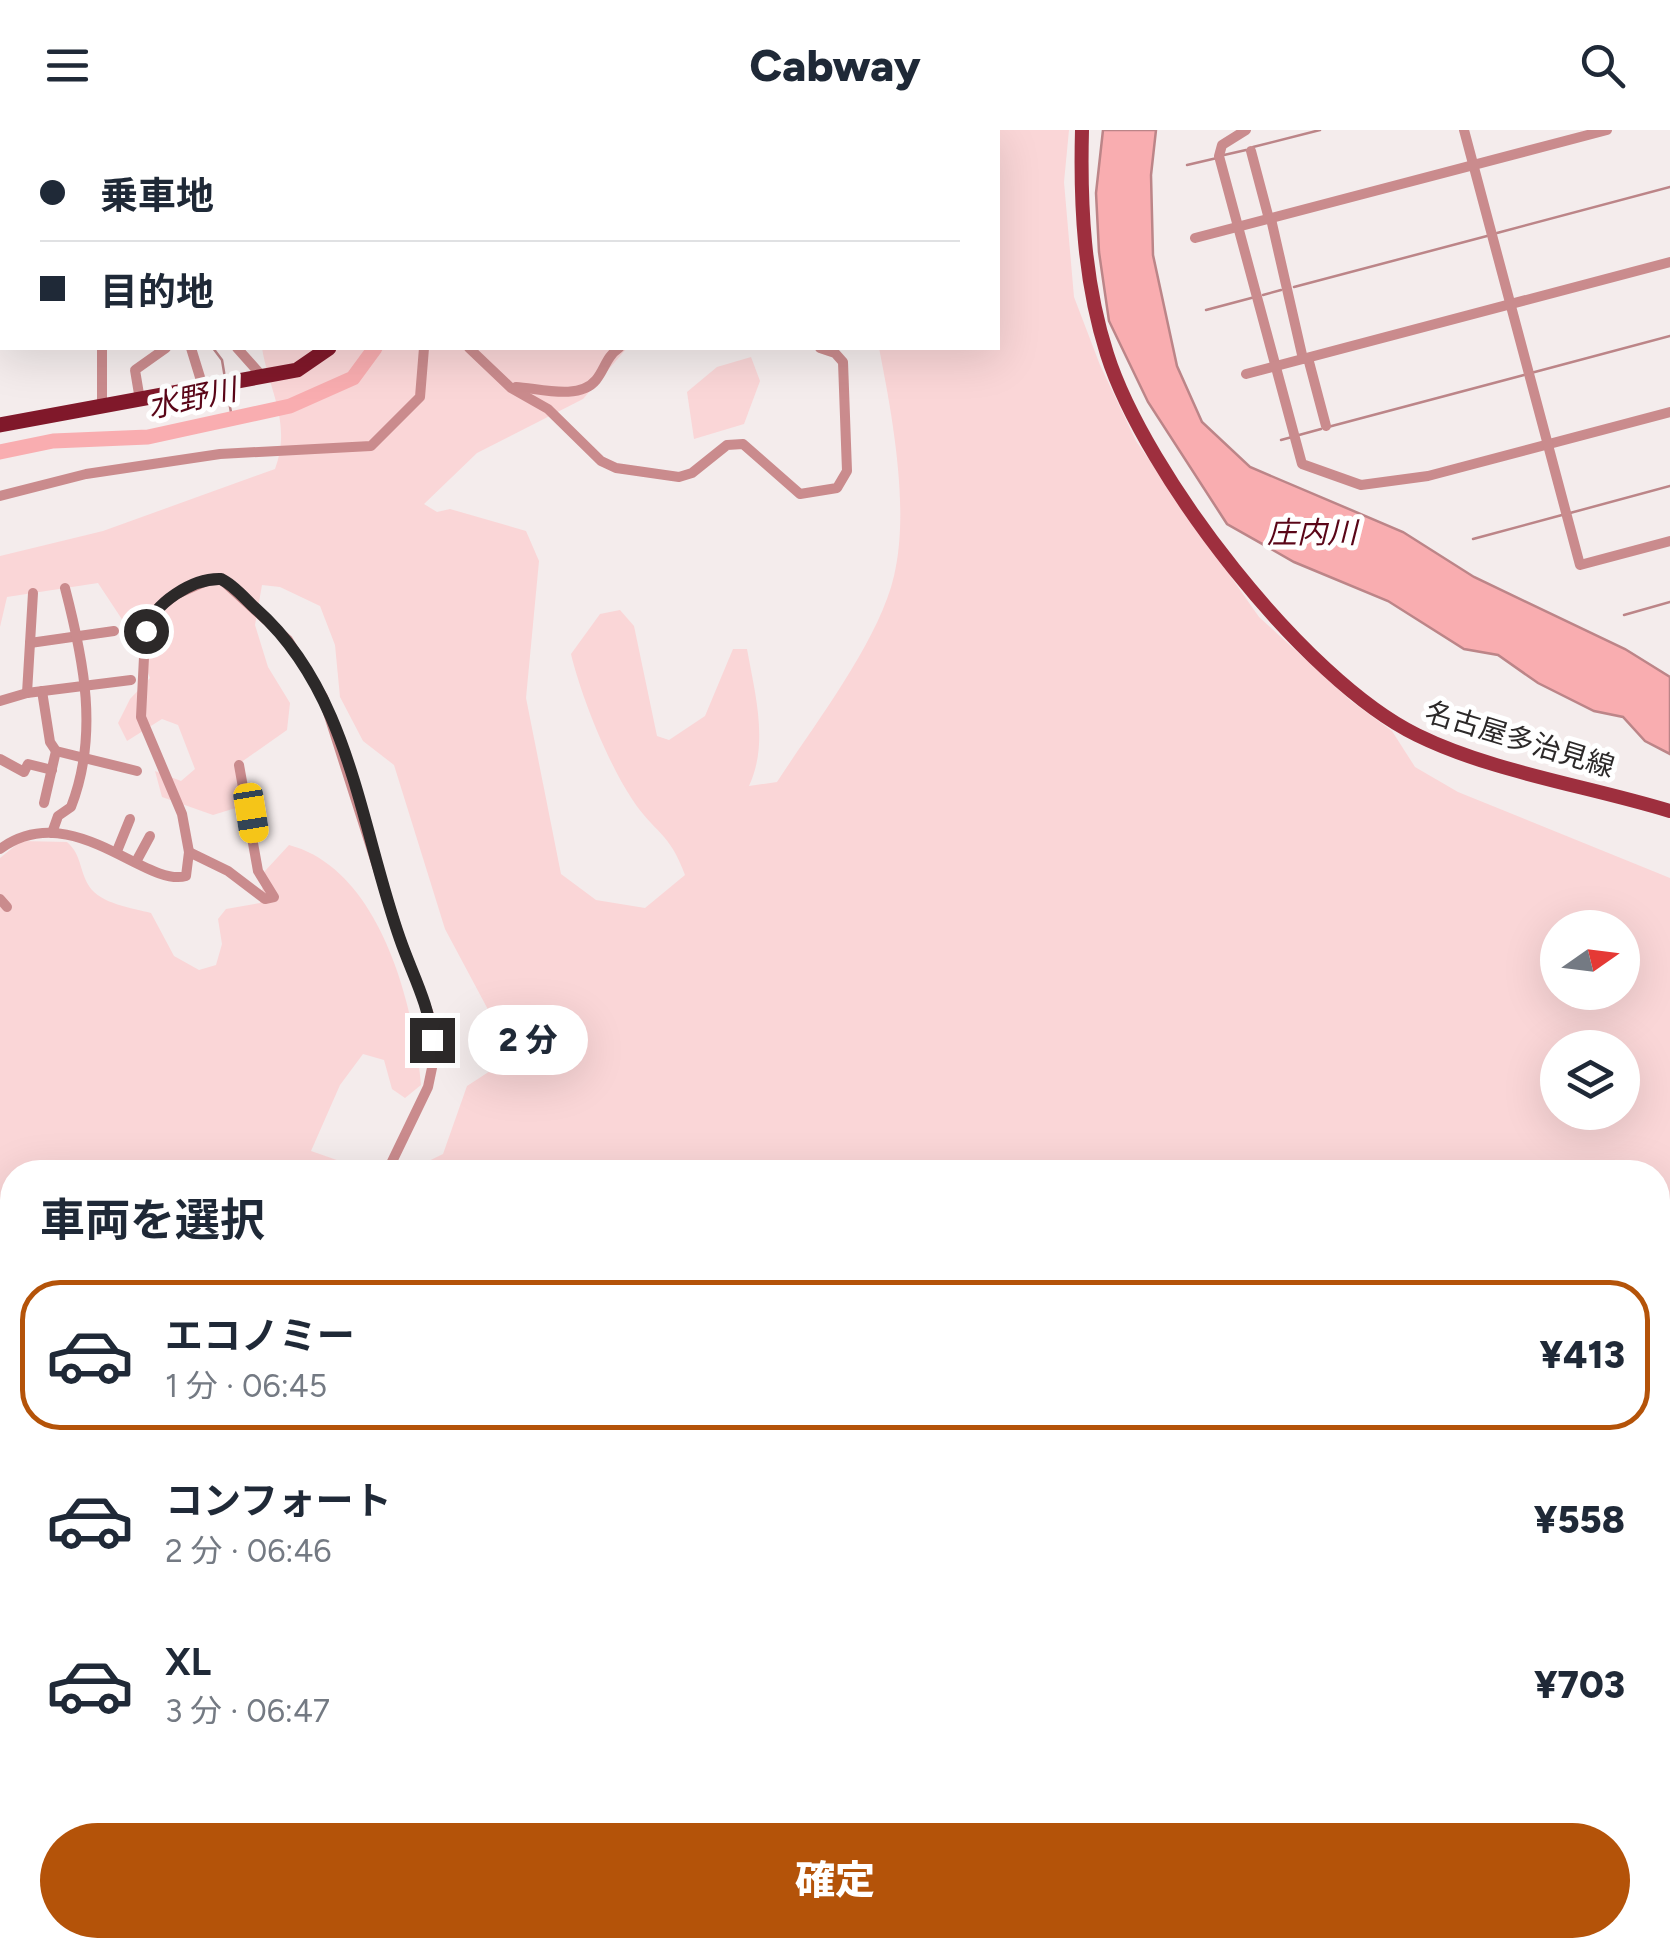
<!DOCTYPE html>
<html lang="ja">
<meta charset="utf-8">
<style>
:root{--surface:#fff;--page:#f6f6f7;--text:#1f2937;--muted:#747a83;--line:#e0e1e3;--accent:#b45309}
body{margin:0;font-family:Figtree,"Noto Sans JP",sans-serif;background:var(--page);color:var(--text);height:100vh;display:flex;flex-direction:column;font-size:38px;white-space:nowrap}
*{box-sizing:border-box;margin:0}
p{font-size:32px;color:var(--muted)}
.icon{flex:none;width:55px;height:55px;fill:none;stroke:currentColor;stroke-width:2;stroke-linecap:round;stroke-linejoin:round}
.map{position:relative;flex:1;overflow:hidden}
.sheet{position:absolute;left:0px;top:1030px;width:1670px;height:798px;display:flex;flex-direction:column;background:var(--surface);border-radius:40px 40px 0 0;box-shadow:0 10px 40px #0002}
.sheet>*{flex:none}
.top-card{position:absolute;left:0px;top:0px;width:1000px;height:220px;box-shadow:0 10px 40px #0002;display:grid;align-content:center;height:220px;padding:0 40px;background:var(--surface)}
.needle{width:65px;rotate:76deg}
.buttons{position:absolute;left:1540px;top:780px;display:grid;gap:20px}
.buttons a{display:grid;place-items:center;width:100px;height:100px;border-radius:50%;background:var(--surface);box-shadow:0 10px 40px #0002;font-size:50px}
.end{position:absolute;width:45px;height:45px;margin:-22px;border:12px solid #2c2929;background:#fff;box-shadow:0 0 0 5px #fff}
.from{border-radius:50%}
.bubble{position:absolute;height:70px;border-radius:35px;background:var(--surface);box-shadow:0 10px 40px #0002;font-size:32px;font-weight:800;line-height:70px;text-align:center}
.car{position:absolute;width:30px;height:60px;margin:-30px -15px;border-radius:12px;box-shadow:0 0 8px 2px #0007;background:linear-gradient(#f5c518 24%,#345 0 40%,#f5c518 0 76%,#345 0 86%,#f5c518 0)}
.top-card b{display:flex;align-items:center;gap:35px;height:95px;font-size:38px}
.top-card b+b{border-top:2px solid var(--line)}
.top-card i{width:25px;height:25px;background:var(--text)}
ul{padding:0;list-style:none}
li{display:flex;align-items:center;gap:30px;height:150px;margin:0 20px 15px;padding:0 20px;border:5px solid transparent;border-radius:40px}
li div{flex:1}
li b{display:block;font-size:38px}
li em{font-style:normal;font-weight:800}
li.current{border-color:var(--accent)}
li>.icon{width:90px;height:90px;stroke-width:1.5}
h2{padding:0 40px;font-size:45px;line-height:120px}
.primary-button{display:flex;gap:20px;margin-top:auto;padding:20px 40px}
.primary-button a{flex:1;height:115px;border-radius:60px;background:var(--accent);color:#fff;font-size:40px;font-weight:800;line-height:115px;text-align:center}
header{display:flex;justify-content:space-between;align-items:center;height:130px;padding:0 40px;background:var(--surface);font-size:45px;font-weight:800}
.map>svg:first-child{display:block}
.green{fill:#fad6d7;fill-rule:evenodd}
.water{fill:#f9adb0;stroke:#bc8588;stroke-width:2.5}
.lines{fill:none;stroke-linecap:round;stroke-linejoin:round}
.stream{stroke:#bc8588;stroke-width:2.5}
.river{stroke:#f9adb0;stroke-width:15}
.minor{stroke:#ca8b8d;stroke-width:10}
.major{stroke:#9e2f3e;stroke-width:14}
.highway{stroke:#80182a;stroke-width:15}
.route{stroke:#2c2929;stroke-width:12}
.labels{text-anchor:middle;dominant-baseline:central;stroke-width:10;stroke-linejoin:round;paint-order:stroke}
.street-label{font-size:28px;fill:#2c2929;stroke:#fff}
.water-label{font-size:30px;font-style:italic;fill:#5a0618;stroke:#fff}
</style>
<header><svg class="icon" aria-label="menu" viewBox="0 0 24 24"><path d="M4 6h16M4 12h16M4 18h16"/></svg>Cabway<svg class="icon" aria-label="search" viewBox="0 0 24 24"><circle cx="10" cy="10" r="6"/><path d="M15 15l6 6"/></svg></header>
<div class="map">
<svg width="1670" height="1826" viewBox="0 0 1670 1826">
<rect width="100%" height="100%" fill="#f4ecec"/>
<g class="green">
<path d="M 90,0 L 1069,0 L 1064,52 L 1074,167 L 1100,235 L 1136,311 L 1259,487 L 1351,571 L 1392,601 L 1415,637 L 1458,662 L 1670,748 L 1670,1826 L 728,1826 L 723,1815 L 1658,1815 L 1658,1042 L 406,1042 L 443,1024 L 467,956 L 507,930 L 500,902 L 445,799 L 394,635 L 363,611 L 340,567 L 335,515 L 320,476 L 280,457 L 262,455 L 255,495 L 268,537 L 290,573 L 287,600 L 240,633 L 252,673 L 213,685 L 162,667 L 155,641 L 181,651 L 195,639 L 178,595 L 162,589 L 127,611 L 118,593 L 130,569 L 150,548 L 135,509 L 98,453 L 7,467 L 0,497 L 0,426 L 103,401 L 275,339 C 292,293 269,261 262,218 L 627,218 L 583,269 L 477,323 L 424,374 L 437,382 L 450,379 L 526,401 L 539,431 L 526,568 L 561,744 L 596,770 L 645,778 L 685,745 C 669,701 654,703 632,669 C 608,633 581,566 571,524 L 600,484 L 620,480 L 634,496 L 657,606 L 669,610 L 705,586 L 733,519 L 747,519 C 755,564 769,613 749,656 L 777,652 C 814,595 879,511 894,446 C 910,379 892,284 879,218 L 998,218 L 998,2 ZM 1558,798 L 1622,798 L 1622,862 L 1558,862 ZM 1558,918 L 1622,918 L 1622,982 L 1558,982 Z"/>
<polygon points="751,227 760,251 744,294 694,309 687,262 717,237"/>
<path d="M 21,711 L 67,712 C 82,725 79,740 89,756 C 100,774 133,778 151,783 L 174,826 L 199,840 L 216,835 L 222,814 L 218,789 L 226,779 L 260,773 L 265,741 L 289,715 C 380,739 414,874 421,955 L 405,968 L 392,959 L 384,930 L 363,924 L 340,955 L 311,1021 L 354,1036 L 352,1042 L 12,1042 L 12,1107 L 9,1090 L 0,1089 L 0,728 Z"/>
<polygon points="12,1156 12,1335 0,1343 0,1161"/>
<polygon points="350,1815 677,1815 665,1826 359,1826"/>
</g>
<polygon class="water" points="1103,0 1156,0 1151,45 1153,125 1177,236 1202,292 1250,337 1403,402 1474,447 1625,519 1670,547 1670,624 1645,611 1623,587 1594,581 1538,553 1498,525 1464,519 1388,471 1294,432 1227,394 1148,272 1109,191 1099,122 1096,63"/>
<g class="lines">
<g class="stream">
<polyline points="1253,17 1320,0"/>
<polyline points="1224,25 1246,20"/>
<polyline points="1187,35 1217,28"/>
<polyline points="0,70 2,76"/>
<polyline points="1497,103 1670,57"/>
<polyline points="1294,157 1487,106"/>
<polyline points="1263,165 1281,160"/>
<polyline points="1206,180 1255,167"/>
<polyline points="213,218 222,230 225,248"/>
<polyline points="1531,243 1670,206"/>
<polyline points="227,260 232,288"/>
<polyline points="1328,297 1524,245"/>
<polyline points="1299,305 1321,299"/>
<polyline points="1281,310 1292,307"/>
<polyline points="1570,383 1670,356"/>
<polyline points="1473,409 1562,385"/>
<polyline points="1624,485 1670,472"/>
</g>
<g class="river">
<polyline points="497,0 497,2"/>
<polyline points="0,322 53,311 148,307 290,276 353,248 375,218"/>
</g>
<g class="minor">
<polyline points="1246,0 1222,15 1219,26 1302,334 1361,355 1428,346 1670,282"/>
<polyline points="1464,0 1580,435 1670,411"/>
<polyline points="1251,21 1269,89"/>
<polyline points="0,50 2,50"/>
<polyline points="1271,89 1303,229"/>
<polyline points="1195,108 1607,0"/>
<polyline points="0,188 2,188"/>
<polyline points="102,218 102,277"/>
<polyline points="191,218 203,257"/>
<polyline points="237,218 262,246"/>
<polyline points="469,218 511,258 548,279 601,331 616,338 679,347 692,343 727,315 743,314 800,364 837,358 847,341 843,232 835,223 820,218"/>
<polyline points="1308,228 1326,296"/>
<polyline points="1246,244 1670,132"/>
<path d="M 516,257 C 538,258 579,271 596,250 C 605,239 606,227 619,218"/>
<polyline points="140,270 135,240 166,218"/>
<polyline points="0,366 86,344 220,324 371,316 420,267 424,218"/>
<polyline points="30,513 114,501"/>
<polyline points="42,561 50,612 56,621 137,641"/>
<polyline points="27,563 33,463"/>
<polyline points="0,571 27,563 131,550"/>
<polyline points="0,629 24,642 28,634 52,640"/>
<polyline points="44,673 56,621"/>
<path d="M 52,703 L 58,686 L 71,677 C 99,605 84,531 65,458"/>
<path d="M 0,719 C 72,667 145,758 186,746 L 189,722 L 182,684 L 141,587 L 145,507 L 157,479 L 177,464 L 211,449 L 221,449 L 288,510 L 323,567 L 400,808 L 430,887 L 433,933 L 428,957 L 387,1042"/>
<polyline points="117,721 130,689"/>
<polyline points="189,722 228,741 265,769 274,767 258,741 239,635"/>
<polyline points="137,730 150,706"/>
<polyline points="0,769 7,777"/>
<polyline points="0,1124 12,1121"/>
<polyline points="0,1334 12,1343"/>
<polyline points="0,1454 12,1457"/>
<polyline points="0,1483 12,1488"/>
<polyline points="0,1618 12,1616"/>
<polyline points="0,1674 12,1673"/>
<polyline points="1658,1747 1670,1747"/>
<polyline points="1658,1803 1670,1809"/>
<polyline points="243,1815 247,1826"/>
</g>
<path class="major" d="M 1082,0 C 1080,75 1084,152 1107,224 C 1145,344 1304,550 1417,605 C 1492,642 1589,656 1670,681"/>
<g class="highway">
<polyline points="462,0 463,2"/>
<polyline points="0,295 297,240 329,218"/>
</g>
</g>
<g class="lines">
<path class="route" d="M 146,501 C 153,473 193,448 221,449 C 234,455 245,469 256,479 C 350,562 360,696 400,809 C 412,844 429,873 432,910"/>
</g>
<g class="labels">
<g class="street-label">
<text transform="translate(1520 609) rotate(17)">名古屋多治見線</text>
</g>
<g class="water-label">
<text transform="translate(192 268) rotate(-12)">水野川</text>
<text x="1312" y="402">庄内川</text>
</g>
</g>
</svg>
<div class="buttons">
<a><svg class="needle" viewBox="-14 -14 28 28"><path d="M0-13l5 13h-10z" fill="#e53935"/><path d="M0 13l5-13h-10z" fill="#747a83"/></svg></a>
<a><svg class="icon" aria-label="layers" viewBox="0 0 24 24"><path d="M12 4l9 5-9 5-9-5zM3 14l9 5 9-5"/></svg></a>
</div>
<i class="end from" style="left:146px;top:501px"></i>
<i class="end" style="left:432px;top:910px"></i>
<div class="bubble" style="left:468px;top:875px;width:120px">2 分</div>
<i class="car" style="left:251px;top:683px;rotate:171deg"></i>
<div class="top-card">
<b><i class="from"></i>乗車地</b>
<b><i></i>目的地</b>
</div>
<section class="sheet">
<h2>車両を選択</h2>
<ul>
<li class="current"><svg class="icon" aria-label="car" viewBox="0 0 24 24"><path d="M5 17H2v-5l4-1 3-4h7l3 4 3 1v5h-3M9 17h6M6 11h13"/><circle cx="7" cy="17" r="2"/><circle cx="17" cy="17" r="2"/></svg><div><b>エコノミー</b><p>1 分 · 06:45</p></div><em>¥413</em></li>
<li><svg class="icon" aria-label="car" viewBox="0 0 24 24"><path d="M5 17H2v-5l4-1 3-4h7l3 4 3 1v5h-3M9 17h6M6 11h13"/><circle cx="7" cy="17" r="2"/><circle cx="17" cy="17" r="2"/></svg><div><b>コンフォート</b><p>2 分 · 06:46</p></div><em>¥558</em></li>
<li><svg class="icon" aria-label="car" viewBox="0 0 24 24"><path d="M5 17H2v-5l4-1 3-4h7l3 4 3 1v5h-3M9 17h6M6 11h13"/><circle cx="7" cy="17" r="2"/><circle cx="17" cy="17" r="2"/></svg><div><b>XL</b><p>3 分 · 06:47</p></div><em>¥703</em></li>
</ul>
<div class="primary-button"><a>確定</a></div>
</section>
</div>
